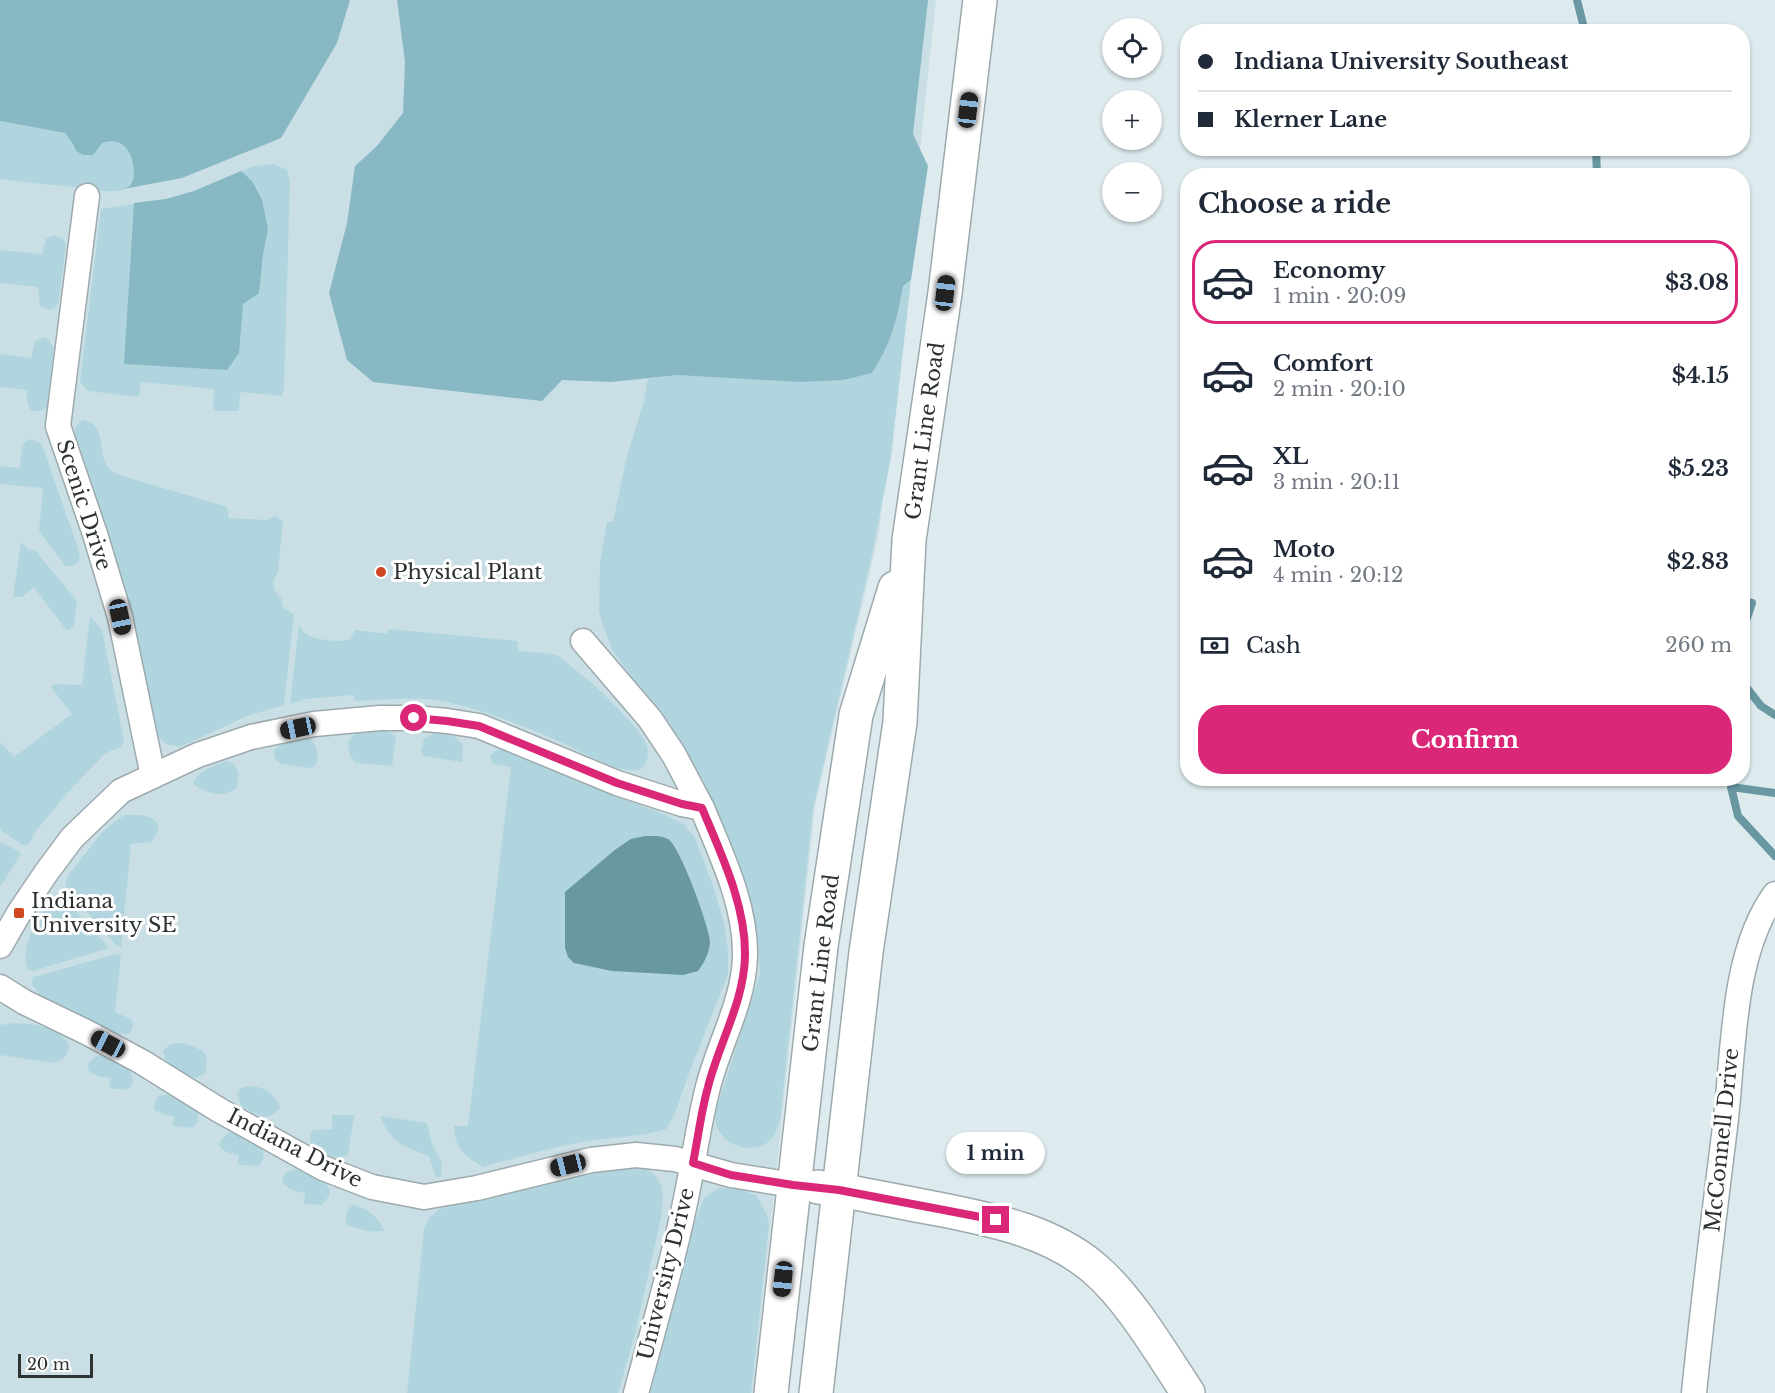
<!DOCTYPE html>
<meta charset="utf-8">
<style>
:root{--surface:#fff;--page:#f6f6f7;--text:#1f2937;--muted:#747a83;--line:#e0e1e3;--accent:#db2777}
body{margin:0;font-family:"Libre Baskerville",serif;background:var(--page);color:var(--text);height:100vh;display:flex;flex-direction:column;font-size:22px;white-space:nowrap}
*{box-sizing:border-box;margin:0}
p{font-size:20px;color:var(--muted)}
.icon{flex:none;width:33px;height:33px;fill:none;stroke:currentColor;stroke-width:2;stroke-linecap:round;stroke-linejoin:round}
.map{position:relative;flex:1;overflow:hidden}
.drawer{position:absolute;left:1180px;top:168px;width:570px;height:618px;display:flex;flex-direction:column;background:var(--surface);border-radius:24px;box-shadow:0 2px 4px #0004}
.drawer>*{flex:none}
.banner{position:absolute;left:1180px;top:24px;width:570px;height:132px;border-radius:24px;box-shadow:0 2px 4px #0004;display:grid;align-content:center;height:132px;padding:0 18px;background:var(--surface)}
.fabs{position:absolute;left:1102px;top:18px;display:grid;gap:12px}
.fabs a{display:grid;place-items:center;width:60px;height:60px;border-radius:50%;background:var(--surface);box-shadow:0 2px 4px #0004;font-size:30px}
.scale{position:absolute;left:18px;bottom:15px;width:75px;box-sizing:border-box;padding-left:6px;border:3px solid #2d3233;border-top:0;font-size:16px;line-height:21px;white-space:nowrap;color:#2d3233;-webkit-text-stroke:4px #fff;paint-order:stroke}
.end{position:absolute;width:27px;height:27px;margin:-14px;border:8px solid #db2777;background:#fff;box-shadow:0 0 0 3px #fff}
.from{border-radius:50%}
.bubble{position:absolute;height:42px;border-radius:21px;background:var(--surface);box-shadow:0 2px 4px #0004;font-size:20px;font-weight:800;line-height:42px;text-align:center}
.car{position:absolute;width:18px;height:36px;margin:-18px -9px;border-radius:8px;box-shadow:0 0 4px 2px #0007;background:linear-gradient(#222 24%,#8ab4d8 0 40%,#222 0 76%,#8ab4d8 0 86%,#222 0)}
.banner b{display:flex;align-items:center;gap:21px;height:57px;font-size:22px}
.banner b+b{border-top:2px solid var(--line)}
.banner i{width:15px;height:15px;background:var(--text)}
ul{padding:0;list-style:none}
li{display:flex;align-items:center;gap:18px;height:84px;margin:0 12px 9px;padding:0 6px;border:3px solid transparent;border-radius:24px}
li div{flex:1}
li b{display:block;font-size:22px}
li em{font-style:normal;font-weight:800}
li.on{border-color:var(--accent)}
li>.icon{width:54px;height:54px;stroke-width:1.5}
h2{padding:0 18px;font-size:27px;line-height:72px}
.pay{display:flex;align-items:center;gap:15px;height:66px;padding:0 18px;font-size:22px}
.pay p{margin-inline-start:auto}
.cta{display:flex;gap:12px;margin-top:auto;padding:12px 18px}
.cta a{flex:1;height:69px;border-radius:24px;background:var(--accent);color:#fff;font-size:24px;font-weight:800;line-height:69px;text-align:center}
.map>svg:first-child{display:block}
.built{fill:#c9dfe5}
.green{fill:#b1d5de}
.forest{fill:#88b8c4}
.water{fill:#6998a3}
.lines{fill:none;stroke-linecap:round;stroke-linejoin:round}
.stream{stroke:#6998a3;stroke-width:8}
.street-casing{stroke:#9daaad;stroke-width:27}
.secondary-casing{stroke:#9daaad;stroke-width:36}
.street{stroke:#fff;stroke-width:24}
.secondary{stroke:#fff;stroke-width:33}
.route{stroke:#db2777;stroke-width:8}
.poi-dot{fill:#d04722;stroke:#fff;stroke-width:2}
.labels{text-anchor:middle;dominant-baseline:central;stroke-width:6;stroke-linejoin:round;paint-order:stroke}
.street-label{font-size:21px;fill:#2d3233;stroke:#fff}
.poi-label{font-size:21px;fill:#2d3233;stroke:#fff;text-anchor:start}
</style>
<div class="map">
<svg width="1775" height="1393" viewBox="0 0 1775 1393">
<rect width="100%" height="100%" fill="#ddebee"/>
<polygon class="built" points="0,0 936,0 879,533 815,806 753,1393 0,1393"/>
<g class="green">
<path d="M 0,121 L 65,133 L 73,144 L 76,151 L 93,155 L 102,142 C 135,133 143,182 125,189 C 110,194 89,189 74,187 C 49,185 25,182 0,179 Z"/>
<polygon points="274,164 287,170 290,181 284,389 282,396 240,392 239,411 213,411 214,389 141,382 139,397 88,391 80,382 101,209 166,199 194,191 254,166"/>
<polygon points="54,235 62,238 66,244 59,301 56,307 50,310 40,306 38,287 0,283 0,250 42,254 46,239"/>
<path d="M 911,280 L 891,457 L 873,550 L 813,809 L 780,1121 C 777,1126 776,1134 772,1138 C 759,1154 732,1149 721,1134 C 716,1128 715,1119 715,1112 L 760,974 L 758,943 L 743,878 L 703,780 L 684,748 L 657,707 L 626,670 L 612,650 L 602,623 L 599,611 L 600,563 L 607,522 L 613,522 L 627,456 L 644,401 L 648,379 L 678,375 L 872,373 C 891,344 897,320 903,286 Z"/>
<path d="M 45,337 L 48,339 L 54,348 L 48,405 L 46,408 C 27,418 27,403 27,390 L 0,387 L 0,354 L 31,358 L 35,341 Z"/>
<path d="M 84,420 C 106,423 98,452 107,466 C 110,470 114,472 119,475 L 227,507 L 229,518 L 266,520 L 275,516 L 283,521 L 278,571 L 273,582 L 275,591 L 281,598 L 284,609 L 294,614 L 284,705 L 247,716 L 180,747 L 166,744 L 158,736 L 151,725 L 76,444 C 75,433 72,425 84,420 Z"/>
<path d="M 32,439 L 41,444 L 44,450 L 76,543 L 80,558 C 77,565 73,566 65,566 L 39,531 L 43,488 L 0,484 L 0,466 L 20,468 C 22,456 19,442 32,439 Z"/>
<polygon points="21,542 30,551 34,549 77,601 74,626 67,631 34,587 22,597 13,597"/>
<polygon points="90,616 102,630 124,741 120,748 110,751 102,757 69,791 36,831 29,844 26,846 23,845 3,832 0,827 0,742 14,757 72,714 51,687 56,684 82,685"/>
<path d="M 299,625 C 302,630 305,634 310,636 C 320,640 339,643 350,639 L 355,630 L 388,634 L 388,629 L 518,641 L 517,651 C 528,652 548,652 558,656 C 563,659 568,664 572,667 C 591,681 603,693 619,710 C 632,724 659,746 643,767 C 632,782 575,748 560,742 C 524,726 465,702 426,699 C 402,698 378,700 354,701 L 354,695 L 306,699 L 290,704 Z"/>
<polygon points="373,731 388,731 396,737 392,766 356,763 350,756 348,742 356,733"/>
<polygon points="441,733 454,736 463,745 462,762 424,756 421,751 424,739 433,734"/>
<path d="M 310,739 C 319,747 319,756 315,766 L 310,768 L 281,764 C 275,761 274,757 274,750 C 284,741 296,740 310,739 Z"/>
<path d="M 503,749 L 588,786 L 656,811 L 684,824 L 695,838 L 713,886 L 724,923 L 728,950 L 728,974 L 689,1073 L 675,1114 L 666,1129 C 641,1137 614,1137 588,1141 C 553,1147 518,1157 483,1167 C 464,1155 455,1150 454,1126 L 468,1126 L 511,767 L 492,764 L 490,756 L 496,750 Z"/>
<path d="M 227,761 L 233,763 L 239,773 L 236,789 C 219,798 209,794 193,784 C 196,772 212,767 223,762 Z"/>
<path d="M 124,815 C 143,814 172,817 151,842 L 131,844 L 121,947 L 117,946 L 66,888 L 65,885 L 68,876 L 103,831 Z"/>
<polygon points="0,842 18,851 21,854 0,887"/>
<path d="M 55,894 L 60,894 L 109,948 L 33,971 L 28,970 C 17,948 42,911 55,894 Z"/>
<path d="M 115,954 L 121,955 L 115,1012 L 131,1019 C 134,1025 133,1029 129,1034 L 118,1034 L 43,998 L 31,984 L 34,977 Z"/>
<path d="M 15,1023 C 36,1024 55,1026 69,1044 C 69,1055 64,1060 53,1063 L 0,1055 L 0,1025 Z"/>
<path d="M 184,1043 C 202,1050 211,1051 205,1073 L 196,1078 C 182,1074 165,1067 163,1051 L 170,1044 Z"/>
<path d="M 102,1055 L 106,1056 L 129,1070 L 132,1076 L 133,1082 C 130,1093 118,1089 109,1088 L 111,1078 C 106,1078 99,1077 95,1075 C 81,1069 91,1056 102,1055 Z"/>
<path d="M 249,1086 C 264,1087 274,1092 280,1107 C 268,1126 256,1113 241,1106 L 237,1094 L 241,1088 Z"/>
<polygon points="168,1094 198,1111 198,1121 193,1128 173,1126 174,1116 163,1114 154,1110 155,1102 159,1096"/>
<path d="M 332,1115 L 354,1115 L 348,1155 C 334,1162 324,1154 312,1148 L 310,1136 L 313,1130 L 332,1129 Z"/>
<path d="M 380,1116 L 427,1123 L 432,1144 L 442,1163 L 441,1177 L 436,1177 L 429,1156 C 403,1146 391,1143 380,1116 Z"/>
<path d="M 228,1133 C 236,1132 261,1144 263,1152 C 265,1157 261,1162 259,1166 L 238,1165 L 239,1155 C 230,1153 224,1153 219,1145 L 221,1140 Z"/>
<polygon points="610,1166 643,1167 655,1175 661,1185 663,1198 661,1218 635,1334 618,1393 407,1393 424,1230 428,1219 439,1209"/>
<path d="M 296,1169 L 326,1184 L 330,1190 L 329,1196 L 322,1205 L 304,1204 L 305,1193 C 295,1191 288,1191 282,1181 C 284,1173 288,1170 296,1169 Z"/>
<polygon points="718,1188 740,1189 757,1196 767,1215 769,1225 751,1393 650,1393 690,1236 704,1198"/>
<path d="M 353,1205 C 366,1207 379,1218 384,1230 C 373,1234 358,1229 347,1225 C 344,1217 346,1210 353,1205 Z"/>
</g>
<g class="forest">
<path d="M 0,0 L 350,0 L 337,43 L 281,138 L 182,178 L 118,190 C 123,189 129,188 131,184 C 135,178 134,170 133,164 C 130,147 119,137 102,143 L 93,155 L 83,155 L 76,151 L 73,144 L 65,133 L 0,121 Z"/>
<path d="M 397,0 L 928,0 L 913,134 L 928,166 L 911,280 L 903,286 C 897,320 891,344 872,373 L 843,380 L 801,382 L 678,375 L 611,382 L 562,380 L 542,401 L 373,382 L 347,360 L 329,293 L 347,223 L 355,166 L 377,146 L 403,113 L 405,62 Z"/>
<polygon points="241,171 252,181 262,200 268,229 263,254 259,293 243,304 239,353 227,370 124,364 134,203 166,199 194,191"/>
</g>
<path class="water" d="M 645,836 C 653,836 661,835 668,839 C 680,846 709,926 710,941 C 710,952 704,963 698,971 L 683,975 L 612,971 L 574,963 L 568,957 L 565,948 L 565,892 L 616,849 L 631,839 Z"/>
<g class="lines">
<g class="stream">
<polyline points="1577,0 1585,32"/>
<polyline points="1596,148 1597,176"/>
<polyline points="1743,601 1752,603 1743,630"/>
<polyline points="1743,683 1761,706 1775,715"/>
<polyline points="1775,793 1731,787 1738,816 1775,856"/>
</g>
<g class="street-casing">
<g id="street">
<polyline points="87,196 58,426 95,534 120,617 153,776"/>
<polyline points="583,641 650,719 674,755 702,808"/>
<path d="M 0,946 L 19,913 L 46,873 L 72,838 L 121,791 L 198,755 L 251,737 L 314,724 L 380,718 L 414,718 L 447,721 L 479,726 L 617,783 L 682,804 L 702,808 C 721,854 746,905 745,956 C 744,1002 719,1043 708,1087 C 697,1130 692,1174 682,1217 C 669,1276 652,1334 636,1393"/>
<polyline points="0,987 24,1002 88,1033 142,1062 219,1110 323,1168 372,1187 424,1197 477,1188 591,1160 636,1155 675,1159 731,1175 793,1185"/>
<path d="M 1694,1393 C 1703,1304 1714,1215 1725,1127 C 1734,1054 1731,954 1775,894"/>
</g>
</g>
<g class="secondary-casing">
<g id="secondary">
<path d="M 818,1187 L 839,1190 C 872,1196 905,1203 938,1209 C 993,1220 1051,1231 1095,1269 C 1130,1299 1162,1354 1188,1393"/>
<polyline points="771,1393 821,946 856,715 895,588"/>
<polyline points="816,1393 866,952 900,722 909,540 945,293 980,0"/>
</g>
</g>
<use href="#street" class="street"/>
<use href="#secondary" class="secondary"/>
</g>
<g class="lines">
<path class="route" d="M 414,718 L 447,721 L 479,726 L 617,783 L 682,804 L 702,808 C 721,854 746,905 745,956 C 744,1002 719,1043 708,1087 C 701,1112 698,1138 693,1163 L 731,1175 L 793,1185 L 839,1190 L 996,1220"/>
</g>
<g class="poi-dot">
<circle cx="381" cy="572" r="6"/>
<rect x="13" y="907" width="12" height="12" rx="3"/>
</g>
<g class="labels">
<g class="street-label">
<text transform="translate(925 431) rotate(-82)">Grant Line Road</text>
<text transform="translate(84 505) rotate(72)">Scenic Drive</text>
<text transform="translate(821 963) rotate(-83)">Grant Line Road</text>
<text transform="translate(1722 1140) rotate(-84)">McConnell Drive</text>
<text transform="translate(295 1148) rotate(27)">Indiana Drive</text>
<text transform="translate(666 1274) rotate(-76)">University Drive</text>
</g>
<g class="poi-label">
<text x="393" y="572">Physical Plant</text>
<text x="31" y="901">Indiana<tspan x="31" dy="24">University SE</tspan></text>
</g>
</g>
</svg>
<div class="fabs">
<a><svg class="icon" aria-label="locate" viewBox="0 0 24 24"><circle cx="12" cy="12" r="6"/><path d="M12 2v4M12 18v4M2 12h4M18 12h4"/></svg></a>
<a>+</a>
<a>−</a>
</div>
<div class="scale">20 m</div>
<i class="end from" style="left:414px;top:718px"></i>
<i class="end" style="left:996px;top:1220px"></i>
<div class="bubble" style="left:946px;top:1132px;width:99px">1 min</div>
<i class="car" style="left:968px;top:110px;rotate:7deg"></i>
<i class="car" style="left:945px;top:293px;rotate:7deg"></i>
<i class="car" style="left:120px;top:617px;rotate:168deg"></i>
<i class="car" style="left:298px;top:728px;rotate:258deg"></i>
<i class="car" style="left:108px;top:1044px;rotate:298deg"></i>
<i class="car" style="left:568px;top:1165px;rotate:256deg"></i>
<i class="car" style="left:783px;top:1279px;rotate:186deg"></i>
<div class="banner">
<b><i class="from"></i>Indiana University Southeast</b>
<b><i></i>Klerner Lane</b>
</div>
<section class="drawer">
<h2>Choose a ride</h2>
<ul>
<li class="on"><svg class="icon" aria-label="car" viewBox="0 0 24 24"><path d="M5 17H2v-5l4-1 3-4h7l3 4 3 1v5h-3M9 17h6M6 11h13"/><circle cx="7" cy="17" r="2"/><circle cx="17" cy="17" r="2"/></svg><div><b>Economy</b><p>1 min · 20:09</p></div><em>$3.08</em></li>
<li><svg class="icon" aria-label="car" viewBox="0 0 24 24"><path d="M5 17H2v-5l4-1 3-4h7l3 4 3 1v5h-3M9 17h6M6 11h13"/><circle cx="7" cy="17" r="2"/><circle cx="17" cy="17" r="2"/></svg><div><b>Comfort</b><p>2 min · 20:10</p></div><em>$4.15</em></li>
<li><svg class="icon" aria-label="car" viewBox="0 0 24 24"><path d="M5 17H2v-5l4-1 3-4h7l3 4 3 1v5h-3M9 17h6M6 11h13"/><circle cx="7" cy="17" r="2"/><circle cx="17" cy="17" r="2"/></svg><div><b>XL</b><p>3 min · 20:11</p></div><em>$5.23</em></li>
<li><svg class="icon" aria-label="car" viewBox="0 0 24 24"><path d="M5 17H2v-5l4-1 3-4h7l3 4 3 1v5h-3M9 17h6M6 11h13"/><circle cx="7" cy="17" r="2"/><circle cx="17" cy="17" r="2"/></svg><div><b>Moto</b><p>4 min · 20:12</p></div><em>$2.83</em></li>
</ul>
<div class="pay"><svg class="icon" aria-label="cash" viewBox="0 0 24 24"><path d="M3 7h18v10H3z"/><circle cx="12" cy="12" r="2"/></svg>Cash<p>260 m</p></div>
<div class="cta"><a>Confirm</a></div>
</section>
</div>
